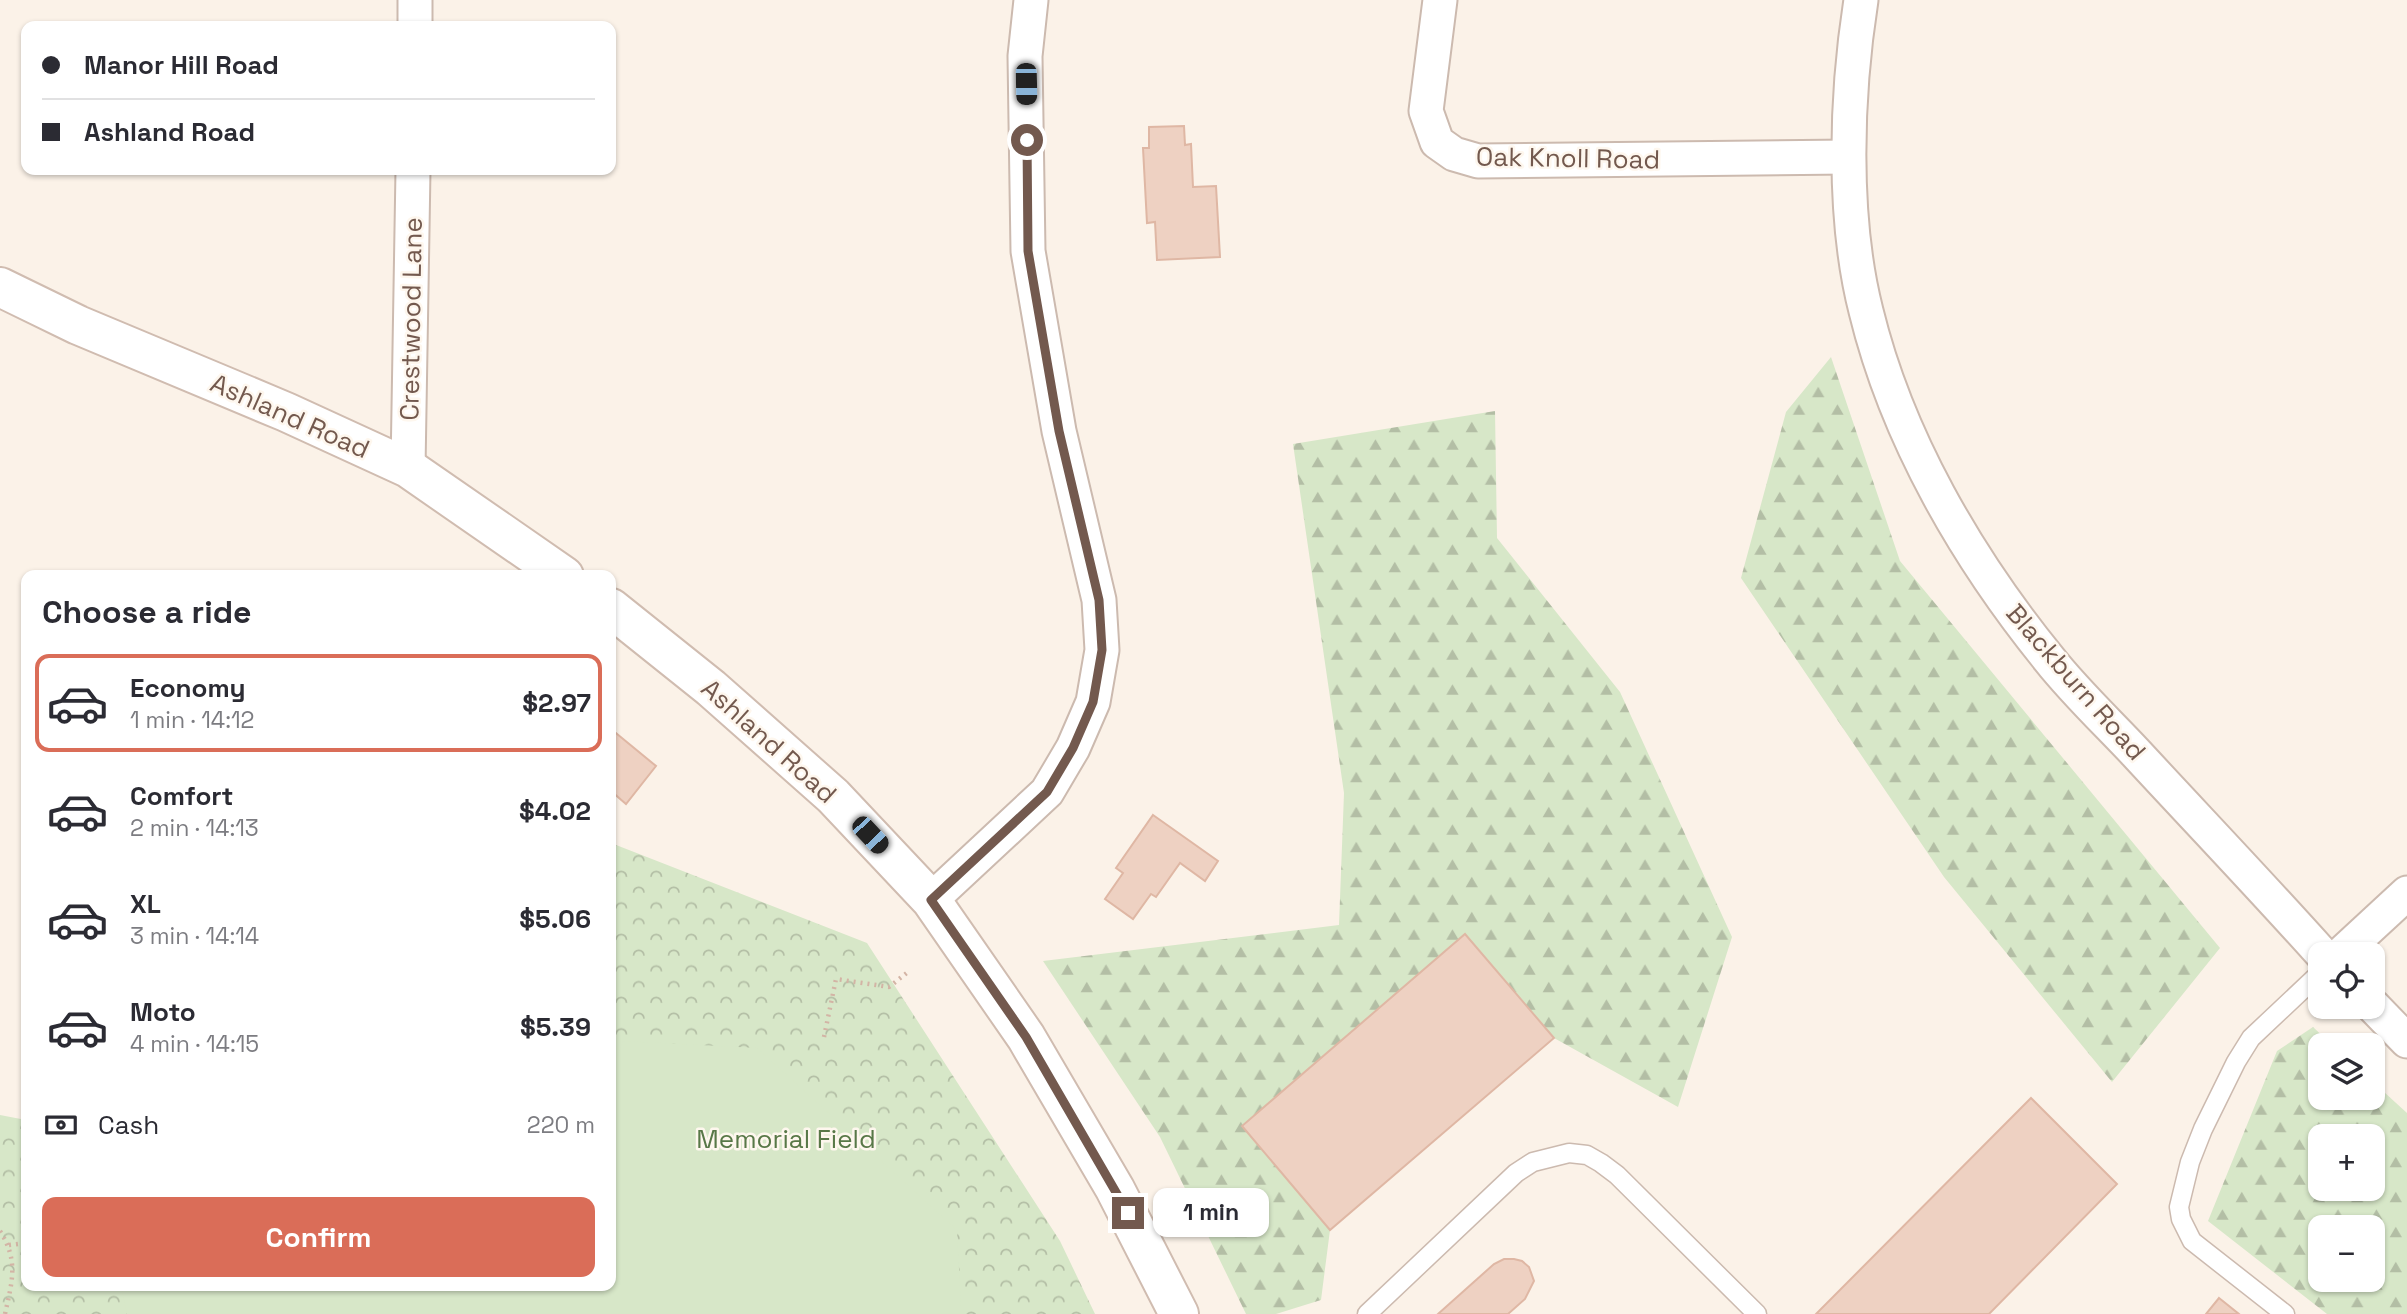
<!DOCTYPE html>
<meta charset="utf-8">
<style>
:root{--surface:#fff;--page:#f2f2f3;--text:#2b2b33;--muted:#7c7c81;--line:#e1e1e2;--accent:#da6d58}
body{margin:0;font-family:"Space Grotesk",sans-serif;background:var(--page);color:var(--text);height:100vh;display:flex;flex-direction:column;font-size:26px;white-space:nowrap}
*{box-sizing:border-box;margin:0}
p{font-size:23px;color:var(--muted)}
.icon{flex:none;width:38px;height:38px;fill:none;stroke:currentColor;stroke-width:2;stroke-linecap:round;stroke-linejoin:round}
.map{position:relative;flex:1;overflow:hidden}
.details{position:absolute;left:21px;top:570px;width:595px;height:721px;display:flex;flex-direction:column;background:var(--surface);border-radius:14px;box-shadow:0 2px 5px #0004}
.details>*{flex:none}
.hud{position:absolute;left:21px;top:21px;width:595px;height:154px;border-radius:14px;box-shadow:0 2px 5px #0004;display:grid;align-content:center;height:154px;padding:0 21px;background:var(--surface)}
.buttons{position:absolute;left:2308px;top:942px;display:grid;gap:14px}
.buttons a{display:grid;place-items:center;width:77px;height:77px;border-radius:14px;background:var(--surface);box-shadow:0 2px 5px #0004;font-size:35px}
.end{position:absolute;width:32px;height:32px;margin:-16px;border:9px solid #73594e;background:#fff;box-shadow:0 0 0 4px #fff}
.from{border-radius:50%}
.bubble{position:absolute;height:49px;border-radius:14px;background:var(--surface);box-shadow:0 2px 5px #0004;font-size:23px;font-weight:700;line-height:49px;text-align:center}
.car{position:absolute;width:21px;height:42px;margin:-21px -10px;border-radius:9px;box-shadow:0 0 5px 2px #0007;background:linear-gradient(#222 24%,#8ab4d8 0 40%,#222 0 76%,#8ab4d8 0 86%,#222 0)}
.hud b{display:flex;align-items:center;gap:24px;height:66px;font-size:26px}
.hud b+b{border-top:2px solid var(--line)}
.hud i{width:18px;height:18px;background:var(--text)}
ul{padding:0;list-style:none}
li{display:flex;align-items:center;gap:21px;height:98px;margin:0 14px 10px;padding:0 7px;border:4px solid transparent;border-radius:14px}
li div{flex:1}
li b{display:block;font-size:26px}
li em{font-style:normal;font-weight:700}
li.selected{border-color:var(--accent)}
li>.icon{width:63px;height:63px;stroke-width:1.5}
h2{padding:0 21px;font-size:32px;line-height:84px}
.pay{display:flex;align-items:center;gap:18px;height:77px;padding:0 21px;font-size:26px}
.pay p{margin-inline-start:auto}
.action{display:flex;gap:14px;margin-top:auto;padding:14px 21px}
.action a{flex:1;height:80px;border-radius:14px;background:var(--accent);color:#fff;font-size:28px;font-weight:700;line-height:80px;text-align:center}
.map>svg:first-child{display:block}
.forest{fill:url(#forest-firs);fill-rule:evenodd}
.park{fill:url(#park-crowns)}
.garden{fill:#d7e7c8}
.building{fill:#eed1c2;stroke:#dfb7a4;stroke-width:2}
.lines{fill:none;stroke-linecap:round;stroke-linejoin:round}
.lane-casing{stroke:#ccbaaf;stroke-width:21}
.street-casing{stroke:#ccbaaf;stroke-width:37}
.secondary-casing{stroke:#d0bcb0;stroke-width:42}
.path{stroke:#d3b4a5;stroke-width:4.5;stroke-dasharray:2 5;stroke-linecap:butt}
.lane{stroke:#fff;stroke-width:18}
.street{stroke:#fff;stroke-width:33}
.secondary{stroke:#fff;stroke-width:38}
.route{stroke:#73594e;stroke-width:9}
.labels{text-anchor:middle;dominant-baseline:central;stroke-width:5;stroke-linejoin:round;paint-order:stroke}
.street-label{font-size:26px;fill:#73594e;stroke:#fef7ee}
.park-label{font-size:26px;fill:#587847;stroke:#fef7ee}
</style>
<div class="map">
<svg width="2407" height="1314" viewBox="0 0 2407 1314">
<defs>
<pattern id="forest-firs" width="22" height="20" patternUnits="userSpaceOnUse" patternTransform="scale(1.75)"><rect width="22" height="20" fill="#d7e7c8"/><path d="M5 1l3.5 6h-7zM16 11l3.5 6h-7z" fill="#b3bea5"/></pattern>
<pattern id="park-crowns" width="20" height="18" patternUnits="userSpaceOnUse" patternTransform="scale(1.75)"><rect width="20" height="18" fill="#d7e7c8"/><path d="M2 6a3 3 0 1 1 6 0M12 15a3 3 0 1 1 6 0" fill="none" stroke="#b3bea5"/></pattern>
</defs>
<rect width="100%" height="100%" fill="#fbf2e8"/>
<g class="forest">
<polygon points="1831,357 1900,561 2220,948 2112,1082 1944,877 1741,578 1786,412"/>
<polygon points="1495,411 1497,538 1620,692 1732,937 1678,1107 1554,1038 1242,1126 1330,1230 1321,1300 1276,1314 1246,1314 1160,1137 1043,961 1339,925 1344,793 1293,444"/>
<path d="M 2313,1027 L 2332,1045 L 2320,1045 L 2320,1097 L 2373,1097 L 2373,1082 L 2407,1113 L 2407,1314 L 2327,1314 L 2208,1221 L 2277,1051 ZM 2320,1136 L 2373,1136 L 2373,1188 L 2320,1188 ZM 2320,1227 L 2373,1227 L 2373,1279 L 2320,1279 Z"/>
</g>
<polygon class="park" points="611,843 867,943 1060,1241 1095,1314 0,1314 0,1115 26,1120 26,1286 611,1286"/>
<polygon class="garden" points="623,1041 757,1048 957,1230 961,1307 954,1314 127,1314 121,1286 611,1286 611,1071"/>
<g class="building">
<polygon points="1184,126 1185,145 1191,144 1193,187 1216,186 1220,257 1157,260 1155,222 1147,223 1143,148 1149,148 1149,127"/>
<polygon points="611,729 656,766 626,804 611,791"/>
<polygon points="1153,815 1218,861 1205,881 1180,863 1156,897 1151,894 1133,919 1105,899 1123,873 1116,868"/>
<polygon points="1465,934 1554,1038 1330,1230 1242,1126"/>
<polygon points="2031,1098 2117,1184 1989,1314 1816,1314"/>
<polygon points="1504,1259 1514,1259 1522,1261 1529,1267 1534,1281 1525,1299 1508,1314 1438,1314 1494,1264"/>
<polygon points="2219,1298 2239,1314 2206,1314"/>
</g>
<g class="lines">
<g class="lane-casing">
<g id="lane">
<polyline points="1367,1314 1516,1173 1533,1162 1569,1153 1587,1155 1601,1163 1617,1175 1757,1314"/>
<polyline points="2285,1314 2192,1241 2181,1219 2179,1207 2190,1162 2203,1129 2236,1062 2251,1038 2320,973"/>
</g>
</g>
<g class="street-casing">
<g id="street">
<polyline points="1440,0 1426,111 1437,142 1454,154 1478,161 1848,157"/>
<path d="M 1861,0 C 1846,95 1842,217 1866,311 C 1897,438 1967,558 2049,659 C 2075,692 2107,722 2136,753 C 2198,820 2261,886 2322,954"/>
<polyline points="415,26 415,0"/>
<polyline points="408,468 413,170"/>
<polyline points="931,900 1047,792 1073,748 1093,702 1102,650 1099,600 1059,431 1028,251 1025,56 1031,0"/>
<polyline points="2341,954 2407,893"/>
<polyline points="2373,1006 2407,1041"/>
</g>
</g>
<g class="secondary-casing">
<g id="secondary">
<polyline points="0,287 78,325 286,412 408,468 564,576"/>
<polyline points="611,608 711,688 833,796 931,900 1026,1037 1115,1189 1179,1314"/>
</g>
</g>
<g class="path">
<polyline points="824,1037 836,979 889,987 908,972"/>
<path d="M 0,1231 C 19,1261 12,1282 5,1314"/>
<polyline points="9,1245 26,1243"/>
</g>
<use href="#lane" class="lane"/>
<use href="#street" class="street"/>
<use href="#secondary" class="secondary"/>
</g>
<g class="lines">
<polyline class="route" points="1027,140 1028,251 1059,431 1099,600 1102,650 1093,702 1073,748 1047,792 931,900 1026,1037 1128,1213"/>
</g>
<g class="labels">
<g class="street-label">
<text transform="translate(1568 158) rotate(1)">Oak Knoll Road</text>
<text transform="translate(411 319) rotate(-89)">Crestwood Lane</text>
<text transform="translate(290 416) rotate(24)">Ashland Road</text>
<text transform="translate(2076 682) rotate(49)">Blackburn Road</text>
<text transform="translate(769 741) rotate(42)">Ashland Road</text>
</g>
<g class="park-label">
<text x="786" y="1139">Memorial Field</text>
</g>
</g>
</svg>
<div class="buttons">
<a><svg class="icon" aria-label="locate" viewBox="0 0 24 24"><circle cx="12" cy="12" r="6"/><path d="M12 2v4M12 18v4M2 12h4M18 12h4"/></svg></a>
<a><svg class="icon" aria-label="layers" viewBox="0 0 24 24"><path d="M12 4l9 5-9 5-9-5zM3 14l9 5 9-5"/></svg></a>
<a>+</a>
<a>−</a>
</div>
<i class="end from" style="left:1027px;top:140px"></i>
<i class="end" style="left:1128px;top:1213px"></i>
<div class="bubble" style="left:1153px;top:1188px;width:116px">1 min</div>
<i class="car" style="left:1026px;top:84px;rotate:179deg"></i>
<i class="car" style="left:870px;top:835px;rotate:137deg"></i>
<div class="hud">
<b><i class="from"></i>Manor Hill Road</b>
<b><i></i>Ashland Road</b>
</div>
<section class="details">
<h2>Choose a ride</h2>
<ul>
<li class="selected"><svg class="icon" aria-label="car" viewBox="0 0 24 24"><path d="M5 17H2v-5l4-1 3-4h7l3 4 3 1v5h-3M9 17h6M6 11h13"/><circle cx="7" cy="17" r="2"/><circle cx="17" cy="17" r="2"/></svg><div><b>Economy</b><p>1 min · 14:12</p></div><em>$2.97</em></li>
<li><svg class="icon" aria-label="car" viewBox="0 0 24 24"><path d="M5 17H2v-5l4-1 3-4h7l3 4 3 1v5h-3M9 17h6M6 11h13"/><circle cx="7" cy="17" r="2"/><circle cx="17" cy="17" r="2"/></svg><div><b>Comfort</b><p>2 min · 14:13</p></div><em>$4.02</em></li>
<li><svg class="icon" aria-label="car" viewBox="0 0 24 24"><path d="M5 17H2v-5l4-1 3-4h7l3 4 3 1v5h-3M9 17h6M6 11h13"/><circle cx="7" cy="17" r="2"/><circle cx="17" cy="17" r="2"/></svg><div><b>XL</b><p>3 min · 14:14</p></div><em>$5.06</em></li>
<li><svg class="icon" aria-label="car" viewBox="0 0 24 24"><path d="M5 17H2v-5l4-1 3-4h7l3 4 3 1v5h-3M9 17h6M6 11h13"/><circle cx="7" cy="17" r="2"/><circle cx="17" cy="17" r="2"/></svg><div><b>Moto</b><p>4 min · 14:15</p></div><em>$5.39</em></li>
</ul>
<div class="pay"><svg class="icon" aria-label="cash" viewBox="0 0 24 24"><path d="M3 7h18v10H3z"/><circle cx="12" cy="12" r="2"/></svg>Cash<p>220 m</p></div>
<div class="action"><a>Confirm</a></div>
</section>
</div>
